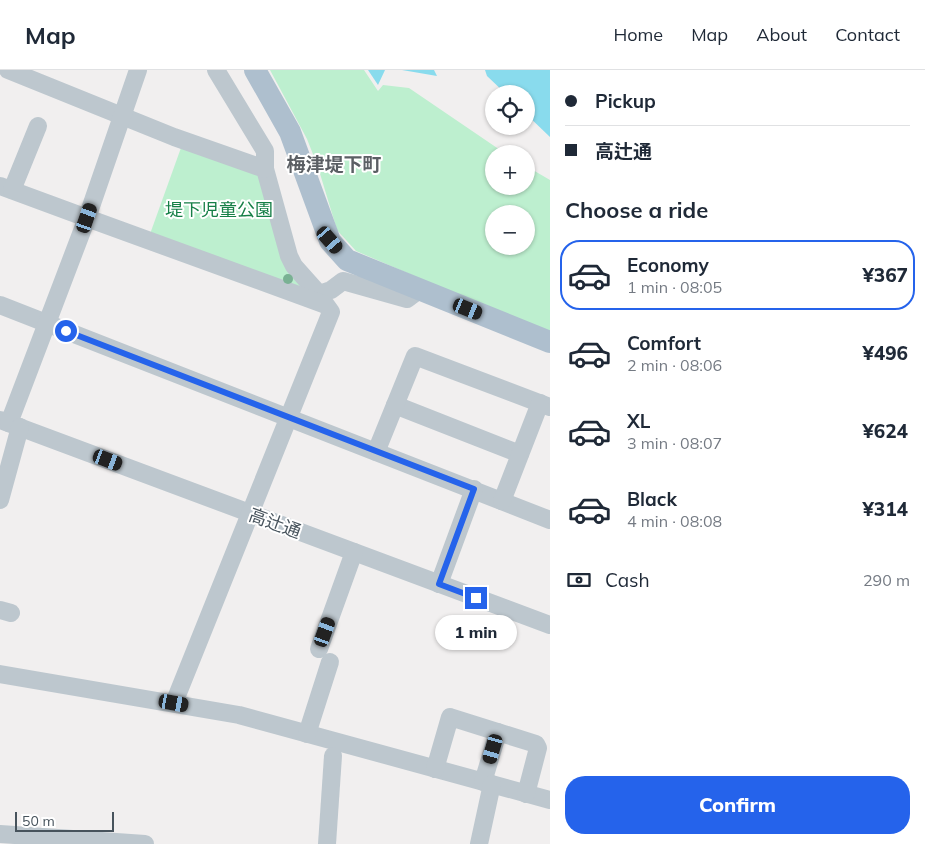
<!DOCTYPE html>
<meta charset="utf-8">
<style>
:root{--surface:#fff;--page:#f6f6f7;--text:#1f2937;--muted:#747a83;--line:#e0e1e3;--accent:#2563eb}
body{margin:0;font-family:Mulish,"Noto Sans JP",sans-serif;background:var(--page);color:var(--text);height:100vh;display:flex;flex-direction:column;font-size:19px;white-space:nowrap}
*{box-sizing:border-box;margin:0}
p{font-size:16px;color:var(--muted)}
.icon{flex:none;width:28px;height:28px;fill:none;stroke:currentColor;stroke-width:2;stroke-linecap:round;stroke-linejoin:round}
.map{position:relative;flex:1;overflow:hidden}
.details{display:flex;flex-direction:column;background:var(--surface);width:375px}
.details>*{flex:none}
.banner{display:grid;align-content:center;height:110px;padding:0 15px;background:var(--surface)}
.fabs{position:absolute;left:485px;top:15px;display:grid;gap:10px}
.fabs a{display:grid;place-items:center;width:50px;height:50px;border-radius:50%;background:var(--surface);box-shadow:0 1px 4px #0004;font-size:25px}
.scale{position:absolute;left:15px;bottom:12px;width:99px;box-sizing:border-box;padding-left:5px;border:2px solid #47535c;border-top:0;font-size:14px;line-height:18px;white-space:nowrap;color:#47535c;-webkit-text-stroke:4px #fff;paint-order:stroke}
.end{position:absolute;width:22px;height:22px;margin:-11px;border:6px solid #2563eb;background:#fff;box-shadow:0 0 0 2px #fff}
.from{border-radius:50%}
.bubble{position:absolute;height:35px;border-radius:18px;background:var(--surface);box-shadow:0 1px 4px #0004;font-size:16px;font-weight:800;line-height:35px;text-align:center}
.car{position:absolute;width:15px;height:30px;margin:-15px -8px;border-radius:6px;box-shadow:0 0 4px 1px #0007;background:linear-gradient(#222 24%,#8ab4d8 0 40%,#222 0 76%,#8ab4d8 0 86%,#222 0)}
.banner b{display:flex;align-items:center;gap:18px;height:48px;font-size:19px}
.banner b+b{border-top:1px solid var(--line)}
.banner i{width:12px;height:12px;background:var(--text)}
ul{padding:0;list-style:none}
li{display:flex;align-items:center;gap:15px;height:70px;margin:0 10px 8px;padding:0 5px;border:2px solid transparent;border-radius:20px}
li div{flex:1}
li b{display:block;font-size:19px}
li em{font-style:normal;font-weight:800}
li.on{border-color:var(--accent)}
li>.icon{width:45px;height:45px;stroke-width:1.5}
h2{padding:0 15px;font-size:22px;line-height:60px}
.pay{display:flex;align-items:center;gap:12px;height:55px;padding:0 15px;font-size:19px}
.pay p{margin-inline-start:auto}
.button{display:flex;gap:10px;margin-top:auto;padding:10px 15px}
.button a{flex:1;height:58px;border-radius:20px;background:var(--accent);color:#fff;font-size:20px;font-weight:800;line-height:58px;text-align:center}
header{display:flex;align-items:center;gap:30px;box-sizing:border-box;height:70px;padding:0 25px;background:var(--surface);border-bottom:1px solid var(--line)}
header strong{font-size:24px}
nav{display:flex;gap:28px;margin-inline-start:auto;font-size:18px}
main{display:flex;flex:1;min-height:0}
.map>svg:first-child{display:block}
.green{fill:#bdefcf;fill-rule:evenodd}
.water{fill:#89dbed}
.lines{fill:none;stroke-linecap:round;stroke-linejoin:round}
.minor{stroke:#bdc7ce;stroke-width:18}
.major{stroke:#aebfce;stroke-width:22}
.tree{fill:#79b193}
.route{stroke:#2563eb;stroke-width:6}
.labels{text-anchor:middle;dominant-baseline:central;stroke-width:4;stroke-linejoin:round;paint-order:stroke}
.park-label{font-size:18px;fill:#167f47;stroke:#fff}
.street-label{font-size:18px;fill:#47535c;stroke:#fff}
.neighbourhood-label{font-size:19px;font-weight:bold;fill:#5b5f64;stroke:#fff}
</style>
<header>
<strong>Map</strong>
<nav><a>Home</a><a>Map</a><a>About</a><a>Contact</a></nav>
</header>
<main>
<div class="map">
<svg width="550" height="774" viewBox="0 0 550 774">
<rect width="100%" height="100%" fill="#f1efef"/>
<g class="green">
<path d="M 270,0 L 364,0 L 378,21 L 383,15 L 409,18 L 506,84 L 494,84 L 494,116 L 526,116 L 526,96 L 550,110 L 550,264 L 356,181 L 337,160 L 318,97 L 307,69 ZM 494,144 L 526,144 L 526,176 L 494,176 Z"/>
<polygon points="182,75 263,105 304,218 150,164"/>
</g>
<g class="water">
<polygon points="368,0 385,0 378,15"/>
<polygon points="402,0 434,0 437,6"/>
<polygon points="485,0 550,0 550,67 526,44 526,24 506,24 487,6"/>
</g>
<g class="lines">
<g class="minor">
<polyline points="8,0 174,67 265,99 289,186 294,196 319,224 331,220 343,211 407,229 419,220"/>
<polyline points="216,0 265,81 265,99"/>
<polyline points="0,116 87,148 138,0"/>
<polyline points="12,120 38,56"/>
<polyline points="0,235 550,450"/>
<polyline points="395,335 520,384"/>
<polyline points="0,350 550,555"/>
<polyline points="9,353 87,148 326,235 331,242 174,633"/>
<polyline points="376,382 415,286 550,337"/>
<polyline points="0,430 20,357"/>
<polyline points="502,431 540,333"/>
<polyline points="439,514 474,419"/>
<polyline points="0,540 11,543"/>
<polyline points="319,579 354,482"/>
<polyline points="0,604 239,645 550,730"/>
<polyline points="307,664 330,592"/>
<polyline points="435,699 450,647 536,674 538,678 526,724"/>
<polyline points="483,712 498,662"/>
<polyline points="0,764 145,774"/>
<polyline points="327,774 333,686"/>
<polyline points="479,774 492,714"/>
</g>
<polyline class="major" points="255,0 290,62 330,171 347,190 550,272"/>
</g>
<circle class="tree" cx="288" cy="209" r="5"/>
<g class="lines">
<polyline class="route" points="66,261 474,419 439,514 476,528"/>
</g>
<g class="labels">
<g class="park-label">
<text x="219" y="139">堤下児童公園</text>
</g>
<g class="street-label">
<text transform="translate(275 453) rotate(20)">高辻通</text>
</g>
<g class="neighbourhood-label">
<text x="334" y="94">梅津堤下町</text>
</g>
</g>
</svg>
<div class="fabs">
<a><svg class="icon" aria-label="locate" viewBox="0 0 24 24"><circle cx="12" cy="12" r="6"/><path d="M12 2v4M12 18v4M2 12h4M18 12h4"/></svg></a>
<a>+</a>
<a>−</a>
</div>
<div class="scale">50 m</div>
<i class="end from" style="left:66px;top:261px"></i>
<i class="end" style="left:476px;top:528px"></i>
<div class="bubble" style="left:435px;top:545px;width:82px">1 min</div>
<i class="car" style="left:87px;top:148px;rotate:19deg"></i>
<i class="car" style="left:330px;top:170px;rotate:139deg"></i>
<i class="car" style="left:468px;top:239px;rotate:112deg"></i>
<i class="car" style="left:108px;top:390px;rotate:111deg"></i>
<i class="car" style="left:325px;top:562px;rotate:20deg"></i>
<i class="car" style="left:174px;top:633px;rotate:100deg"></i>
<i class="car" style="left:493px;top:679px;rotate:196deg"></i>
</div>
<section class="details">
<div class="banner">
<b><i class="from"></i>Pickup</b>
<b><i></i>高辻通</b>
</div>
<h2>Choose a ride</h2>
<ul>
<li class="on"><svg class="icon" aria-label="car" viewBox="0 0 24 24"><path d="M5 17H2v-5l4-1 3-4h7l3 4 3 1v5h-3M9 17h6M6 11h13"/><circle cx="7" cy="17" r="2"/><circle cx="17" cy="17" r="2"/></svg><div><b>Economy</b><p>1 min · 08:05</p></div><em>¥367</em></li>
<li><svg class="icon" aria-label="car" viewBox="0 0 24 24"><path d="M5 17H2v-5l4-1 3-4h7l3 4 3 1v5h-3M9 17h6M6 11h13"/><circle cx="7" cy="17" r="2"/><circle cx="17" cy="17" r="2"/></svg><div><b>Comfort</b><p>2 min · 08:06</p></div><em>¥496</em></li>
<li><svg class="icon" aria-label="car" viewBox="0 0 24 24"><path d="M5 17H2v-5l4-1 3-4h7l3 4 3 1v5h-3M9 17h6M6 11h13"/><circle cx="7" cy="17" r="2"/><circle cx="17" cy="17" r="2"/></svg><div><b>XL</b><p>3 min · 08:07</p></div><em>¥624</em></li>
<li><svg class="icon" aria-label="car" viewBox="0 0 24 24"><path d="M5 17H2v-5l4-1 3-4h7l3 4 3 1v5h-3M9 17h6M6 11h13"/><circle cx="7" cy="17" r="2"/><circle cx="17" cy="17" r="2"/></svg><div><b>Black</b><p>4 min · 08:08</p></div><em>¥314</em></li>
</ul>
<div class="pay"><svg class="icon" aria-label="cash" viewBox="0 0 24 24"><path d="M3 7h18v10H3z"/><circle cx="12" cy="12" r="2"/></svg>Cash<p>290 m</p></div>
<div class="button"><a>Confirm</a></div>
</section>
</main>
